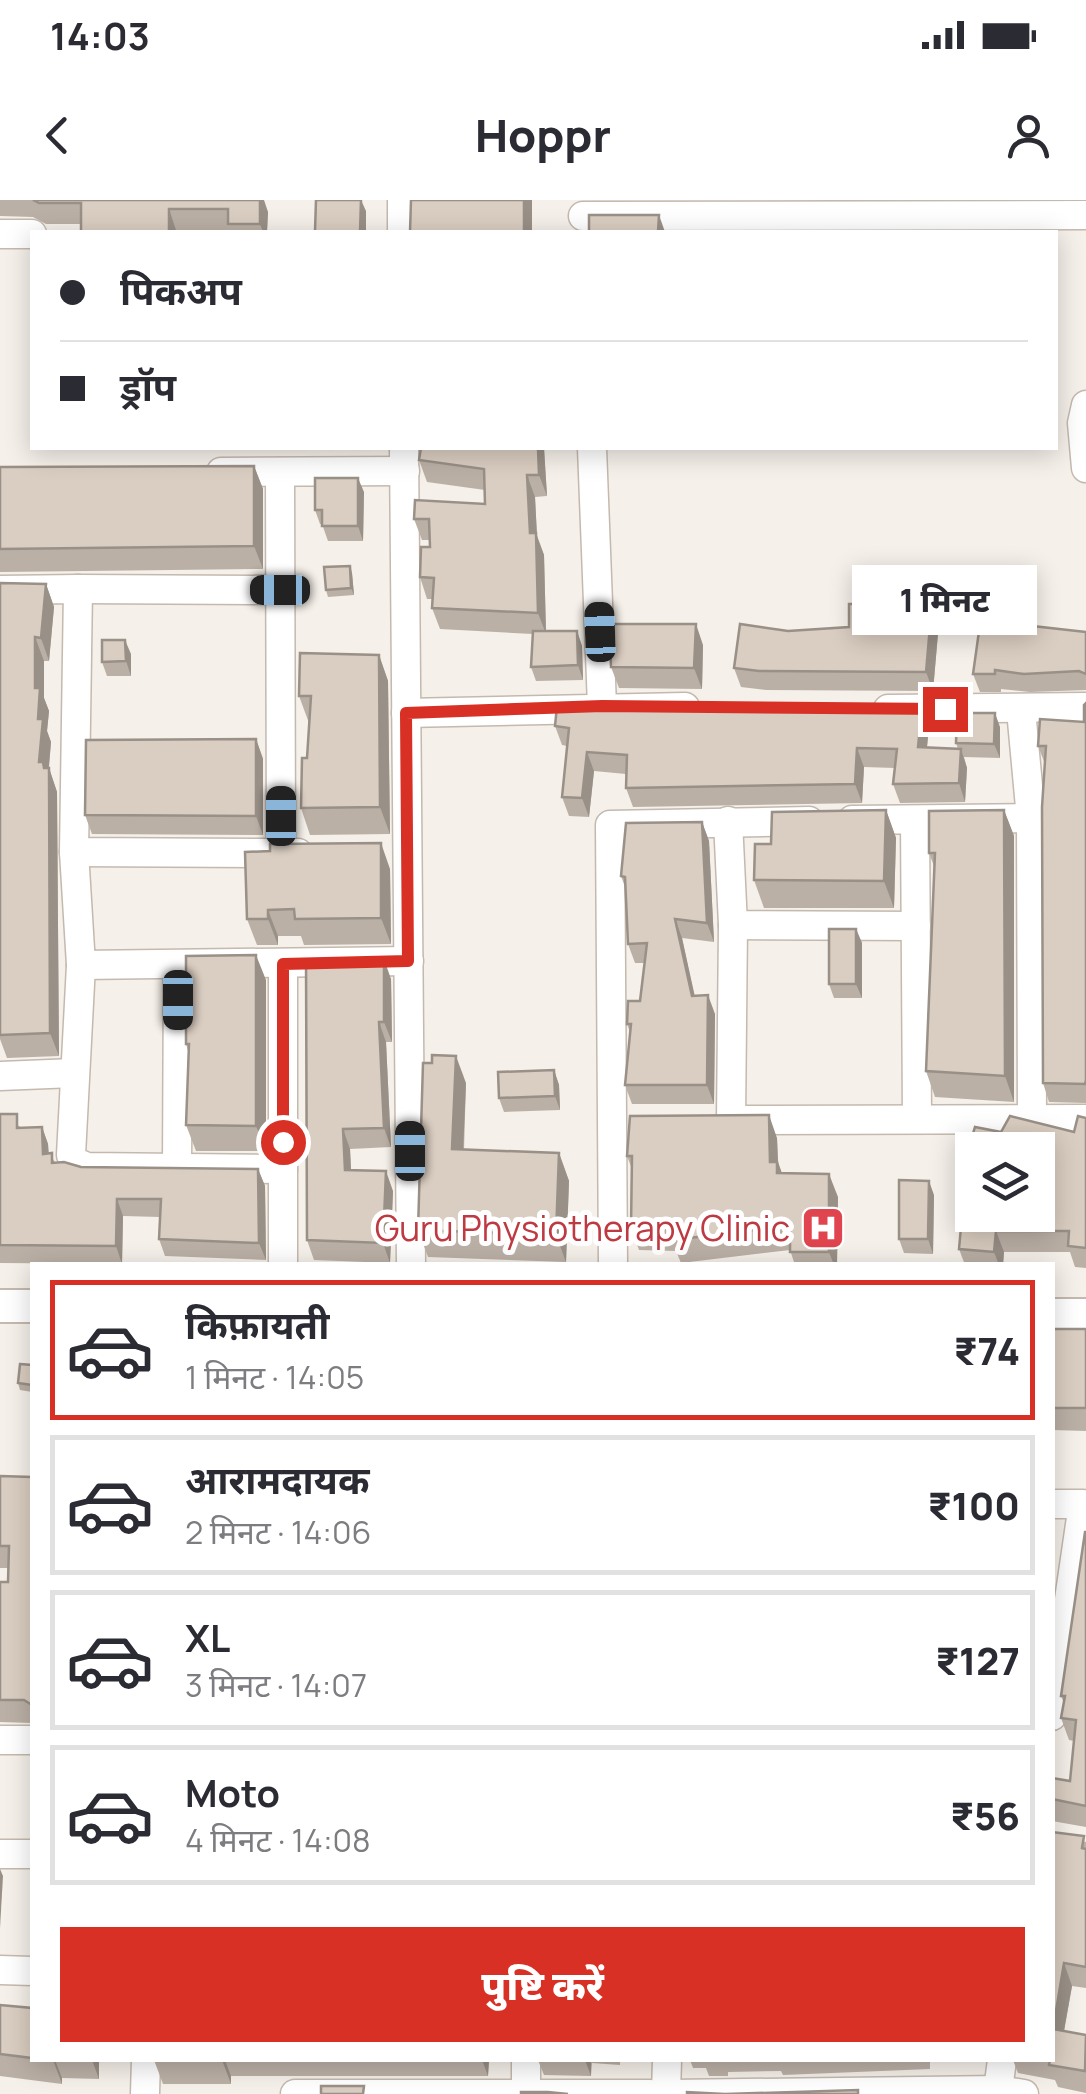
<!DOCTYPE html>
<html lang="hi">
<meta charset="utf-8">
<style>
:root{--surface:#fff;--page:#f7f7f7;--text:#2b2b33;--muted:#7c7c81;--line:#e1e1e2;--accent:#d93025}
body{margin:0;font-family:Manrope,"Noto Sans Devanagari",sans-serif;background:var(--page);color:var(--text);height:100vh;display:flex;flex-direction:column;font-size:38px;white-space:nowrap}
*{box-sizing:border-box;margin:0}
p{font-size:32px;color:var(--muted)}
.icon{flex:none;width:55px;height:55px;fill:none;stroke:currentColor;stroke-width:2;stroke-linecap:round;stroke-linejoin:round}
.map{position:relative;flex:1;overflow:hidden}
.details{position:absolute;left:30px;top:1062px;width:1025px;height:800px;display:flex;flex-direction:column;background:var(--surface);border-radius:0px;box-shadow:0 5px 25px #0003}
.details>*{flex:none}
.hud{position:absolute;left:30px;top:30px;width:1028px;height:220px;border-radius:0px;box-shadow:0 5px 25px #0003;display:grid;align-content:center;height:220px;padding:0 30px;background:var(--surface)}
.buttons{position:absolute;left:955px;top:932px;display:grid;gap:20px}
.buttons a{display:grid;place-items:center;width:100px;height:100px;border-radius:0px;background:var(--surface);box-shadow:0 5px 25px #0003;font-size:50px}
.end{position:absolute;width:45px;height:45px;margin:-22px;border:12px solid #d93025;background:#fff;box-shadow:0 0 0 5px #fff}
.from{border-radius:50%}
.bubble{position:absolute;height:70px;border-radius:0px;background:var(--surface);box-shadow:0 5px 25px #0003;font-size:32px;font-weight:800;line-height:70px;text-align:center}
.car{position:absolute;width:30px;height:60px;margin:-30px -15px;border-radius:12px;box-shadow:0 0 8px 2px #0007;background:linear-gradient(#222 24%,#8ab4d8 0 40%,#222 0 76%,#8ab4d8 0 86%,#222 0)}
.hud b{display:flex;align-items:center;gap:35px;height:95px;font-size:38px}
.hud b+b{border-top:2px solid var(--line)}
.hud i{width:25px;height:25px;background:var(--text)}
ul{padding:18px 0 0;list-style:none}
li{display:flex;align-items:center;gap:30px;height:140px;margin:0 20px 15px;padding:0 10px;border:5px solid var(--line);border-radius:0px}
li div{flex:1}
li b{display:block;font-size:38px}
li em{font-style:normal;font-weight:800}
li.selected{border-color:var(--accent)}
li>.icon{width:90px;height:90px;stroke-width:1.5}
.primary-button{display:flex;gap:20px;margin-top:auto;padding:20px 30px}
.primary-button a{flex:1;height:115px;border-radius:0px;background:var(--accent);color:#fff;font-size:40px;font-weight:800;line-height:115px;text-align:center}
.status{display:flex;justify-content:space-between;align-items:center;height:70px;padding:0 50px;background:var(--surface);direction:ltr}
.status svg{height:28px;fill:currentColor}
header{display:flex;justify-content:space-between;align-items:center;height:130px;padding:0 30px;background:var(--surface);font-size:45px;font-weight:800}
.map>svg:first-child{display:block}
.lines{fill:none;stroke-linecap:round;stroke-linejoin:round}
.minor-casing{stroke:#c4b9ae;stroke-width:31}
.tertiary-casing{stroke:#c4b9ae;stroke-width:36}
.minor{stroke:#fff;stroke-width:28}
.tertiary{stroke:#fff;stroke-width:32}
.wall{fill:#bbb0a6}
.shaded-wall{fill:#999087}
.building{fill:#dacdc1;stroke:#999087;stroke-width:2.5;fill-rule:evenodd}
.route{stroke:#d93025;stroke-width:12}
.labels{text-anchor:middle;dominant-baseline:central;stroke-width:10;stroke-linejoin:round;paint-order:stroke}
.health-label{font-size:35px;fill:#be3a42;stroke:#fff;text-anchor:end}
</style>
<div class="status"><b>14:03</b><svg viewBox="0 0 49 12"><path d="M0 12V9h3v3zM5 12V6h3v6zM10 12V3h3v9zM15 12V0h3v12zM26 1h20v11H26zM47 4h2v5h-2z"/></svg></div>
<header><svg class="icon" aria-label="back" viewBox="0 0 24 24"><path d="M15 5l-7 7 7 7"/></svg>Hoppr<svg class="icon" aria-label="person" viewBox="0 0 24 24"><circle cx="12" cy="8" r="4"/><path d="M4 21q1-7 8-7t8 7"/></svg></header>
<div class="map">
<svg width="1086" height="1894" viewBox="0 0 1086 1894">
<rect width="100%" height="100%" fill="#f5f0e9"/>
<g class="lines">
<g class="minor-casing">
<g id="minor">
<polyline points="402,0 402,32"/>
<polyline points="583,16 1086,15"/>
<polyline points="0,34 32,34"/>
<polyline points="1086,205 1082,223 1086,268"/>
<polyline points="404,248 411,1065"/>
<polyline points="592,248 602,506"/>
<polyline points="221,272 405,271"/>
<polyline points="280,272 281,653 298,653"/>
<polyline points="78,389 280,390"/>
<polyline points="0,390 78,389 74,652 279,653"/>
<polyline points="888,509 1086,507"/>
<polyline points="1021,510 1031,618 1032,921"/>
<polyline points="406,513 685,507"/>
<polyline points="852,620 1031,618"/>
<polyline points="915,620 917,919"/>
<polyline points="728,621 733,725 916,726"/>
<polyline points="74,652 81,765 409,761"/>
<polyline points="81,765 71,955 75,962 87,967 283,969"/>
<polyline points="0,876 74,873"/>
<polyline points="731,920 733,725"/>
<polyline points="733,920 1086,919"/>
<polyline points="177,969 178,767"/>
<polyline points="283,1065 283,764"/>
<polyline points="613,1065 610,625 809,621"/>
<polyline points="1052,1304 1083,1304 1052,1516"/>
<polyline points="0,1540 32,1540"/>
<polyline points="0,1654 32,1654"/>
<polyline points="0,1770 32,1771"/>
<polyline points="998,1890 1002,1860"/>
<polyline points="526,1893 526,1860"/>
<polyline points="145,1894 146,1860"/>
<polyline points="295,1894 650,1894"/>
<polyline points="666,1894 667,1860"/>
<polyline points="670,1894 998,1890 1024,1894"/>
</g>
</g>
<g class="tertiary-casing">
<g id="tertiary">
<polyline points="0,1106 32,1106"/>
<polyline points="1052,1115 1086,1115"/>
</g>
</g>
<use href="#minor" class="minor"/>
<use href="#tertiary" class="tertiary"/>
</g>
<g class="wall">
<polygon points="0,0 260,0 268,12 267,32 231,32 230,30 176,30 81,24 46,24 33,17 0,16"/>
<polygon points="544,248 547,296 535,297 537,336 544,355 546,431 577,431 582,446 583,480 536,481 531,467 533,434 440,429 432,408 432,399 427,399 420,377 430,347 430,340 422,340 414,319 485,304 485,290 427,282 419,260"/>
<polygon points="254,266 263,289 263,369 0,372 0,267"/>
<polygon points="364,292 363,341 328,341 322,324 320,324 315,310"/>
<polygon points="352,373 354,395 328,397 326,390"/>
<polygon points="0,383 46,384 54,407 49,461 44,461 44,498 49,511 47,531 51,542 49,568 57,592 59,856 7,858 0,839"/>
<polygon points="932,403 939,422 933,491 766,490 741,487 734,468 788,431 849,427"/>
<polygon points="1032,432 1086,432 1086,490 1030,492 1001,489 1001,492 980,492 973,474"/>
<polygon points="703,445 702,489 619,488 611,467"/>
<polygon points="131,454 131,476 107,476 102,462"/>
<polygon points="379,455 388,481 390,634 310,635 301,608 307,558 309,523 299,496"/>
<polygon points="1086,503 1086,903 1049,902 1043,883 1045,564 1038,546 1084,522"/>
<polygon points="555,526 929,527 927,547 958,549 956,543 1000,527 1000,558 964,557 967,568 965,602 900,603 893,584 895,568 864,567 862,603 633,607 626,588 626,574 594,571 589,617 569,616 562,597 567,546 562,545"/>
<polygon points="256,539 263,559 263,635 92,634 85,615"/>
<polygon points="886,610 896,638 894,708 764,708 754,680 771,644"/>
<polygon points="1004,610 1014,636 1014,902 935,897 926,871 934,666 929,653"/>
<polygon points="702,622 709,641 714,742 682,738 694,795 715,814 714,904 632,904 625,885 630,832 627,824 640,801 645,763 635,763 628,744 626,690 621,676"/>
<polygon points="245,652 390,669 391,744 304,745 301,736 278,736 278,745 257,745 247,719"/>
<polygon points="856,729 862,743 862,798 834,798 829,784"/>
<polygon points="391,779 392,842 386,842 391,947 350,949 351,970 393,991 390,1063 314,1060 307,1040"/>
<polygon points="266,780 266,951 196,951 186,925 188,851 186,844"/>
<polygon points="554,870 559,885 560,910 504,912 499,898"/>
<polygon points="466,883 464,950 559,953 569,981 566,1062 428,1057 418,1030"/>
<polygon points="0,914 22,928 42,927 48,944 49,953 55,962 81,967 258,969 265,986 266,1060 165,1056 159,1039 160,1017 123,1016 122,1064 0,1063"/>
<polygon points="1086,918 1086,1068 1075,1067 1070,1052 1004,1052 1003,1065 965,1065 959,1049 1001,932 1074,932"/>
<polygon points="777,938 778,962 782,974 838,997 837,1065 795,1065 790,1050 681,1063 676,1051 639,1050 631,1027 632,969 627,956"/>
<polygon points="934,995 933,1054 904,1053 899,1039"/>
<polygon points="1052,1129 1086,1129 1086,1231 1052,1230"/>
<polygon points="32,1165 32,1192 20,1190 18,1183"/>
<polygon points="0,1276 32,1277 32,1523 0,1522 0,1382 8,1382 9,1368 0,1368"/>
<polygon points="1086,1332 1086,1627 1052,1621 1052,1578 1070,1581 1074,1541 1069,1540 1061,1518 1064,1503 1061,1496"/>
<polygon points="1052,1632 1086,1642 1086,1788 1072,1786 1064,1831 1086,1835 1086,1893 1058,1887 1055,1880 1018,1873 1013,1860 1052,1860"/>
<polygon points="0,1805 32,1808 32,1860 99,1860 99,1879 62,1878 62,1884 0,1876"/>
<polygon points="154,1860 489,1860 488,1876 231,1876 231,1884 163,1884"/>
<polygon points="538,1860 620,1860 620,1865 592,1863 591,1876 544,1875"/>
<polygon points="690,1860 930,1860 930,1869 783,1875 781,1871 728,1872 728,1876 709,1876 706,1868 693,1868"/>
</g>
<g class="shaded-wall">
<polygon points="260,0 264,0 268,12 267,32 263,32 260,24"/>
<polygon points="361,0 366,11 366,32 360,32"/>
<rect x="524" y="0" width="8" height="32"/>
<polygon points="169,9 176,30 176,32 169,32"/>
<polygon points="659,15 665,32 658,32"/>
<polygon points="538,248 544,248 547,296 539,275"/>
<polygon points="254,266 263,289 263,369 254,346"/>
<polygon points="527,275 535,297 537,336 544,355 546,434 538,413 530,333"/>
<polygon points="358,278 364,292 363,341 358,326"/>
<polygon points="350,366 352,373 354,395 351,388"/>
<polygon points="46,384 54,407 49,461 41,438"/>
<polygon points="932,403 939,422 933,491 926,472"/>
<polygon points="696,424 703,445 702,489 694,468"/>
<polygon points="577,431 582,446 583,480 578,465"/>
<polygon points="35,437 44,461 44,498 49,511 47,531 51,542 48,575 49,568 57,592 59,856 50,833 35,488"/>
<polygon points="125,440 131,454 131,476 126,461"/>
<polygon points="379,455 388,481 390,634 380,607"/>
<polygon points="922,508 929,527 925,566 918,547"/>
<polygon points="995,513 1000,527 1000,558 994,544"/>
<polygon points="256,539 263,559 263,635 256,616"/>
<polygon points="857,548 864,567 862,603 855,584"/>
<polygon points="961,549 967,568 965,602 959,583"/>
<polygon points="587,552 594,571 589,617 582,598"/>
<polygon points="886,610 896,638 894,708 884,681"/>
<polygon points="1004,610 1014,636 1014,902 1005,876"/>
<polygon points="702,622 709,641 714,742 707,723"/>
<polygon points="381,643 390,669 391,744 381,718"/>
<polygon points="268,710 278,736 278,745 268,719"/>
<polygon points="675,719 682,738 699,815 692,796"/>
<polygon points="856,729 862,743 862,798 856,784"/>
<polygon points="256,755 266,780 266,951 256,926"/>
<polygon points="384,759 391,779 392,842 384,822"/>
<polygon points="708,795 715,814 714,904 707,885"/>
<polygon points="379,822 386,842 391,947 384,928"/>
<polygon points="456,856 466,883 462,977 452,949"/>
<polygon points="554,870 559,885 560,910 555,896"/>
<polygon points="769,915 777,938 778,962 786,985 770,962"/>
<polygon points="42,927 48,944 49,971 43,954"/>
<polygon points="343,929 350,949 352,990 345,970"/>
<polygon points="559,953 569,981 566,1062 556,1035"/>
<polygon points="258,969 265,986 266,1060 259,1043"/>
<polygon points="386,971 393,991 390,1063 383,1043"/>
<polygon points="829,974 838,997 837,1065 834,1065 829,1052"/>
<polygon points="929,981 934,995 933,1054 928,1039"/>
<polygon points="117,999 123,1016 122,1064 116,1046"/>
<polygon points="996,1031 1004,1052 1003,1065 999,1065 994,1052"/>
<polygon points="0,1669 3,1676 0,1728"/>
<polygon points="1064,1763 1072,1786 1062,1842 1053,1829"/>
<polygon points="53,1860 55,1860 62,1878 62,1884"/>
<polygon points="92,1860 99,1860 99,1879"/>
<polygon points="222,1860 225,1860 231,1876 231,1884"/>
<polygon points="482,1860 489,1860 488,1876"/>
<polygon points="585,1860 591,1860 591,1876"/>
</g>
<g class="building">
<polygon points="33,0 260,0 260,24 228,24 228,9 169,9 169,32 81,32 81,3 39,3"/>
<polygon points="316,0 361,0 360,32 315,31"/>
<polygon points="411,0 524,0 524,32 410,32"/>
<polygon points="589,15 659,15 658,32 589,32"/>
<polygon points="421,248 538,248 539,275 527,275 530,333 536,333 538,413 432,408 434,378 420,377 421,347 430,347 429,319 414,319 415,300 485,304 484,269 419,260"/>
<polygon points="254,266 254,346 0,349 0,267"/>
<polygon points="315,278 358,278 358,326 322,326 322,310 315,310"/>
<polygon points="350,366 351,388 326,390 324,367"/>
<polygon points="0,383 46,384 41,438 35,437 35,488 40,488 38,519 43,519 39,562 43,562 44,568 49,568 50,833 0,835"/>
<polygon points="932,403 926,472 759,471 734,468 740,424 788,431 849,427 849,404"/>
<polygon points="609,424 696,424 694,468 611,467"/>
<polygon points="980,424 1032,432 1032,426 1086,432 1086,474 1079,471 1024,474 995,470 995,474 973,474"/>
<polygon points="533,431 577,431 578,465 531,467"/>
<polygon points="102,440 125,440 126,461 102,462"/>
<polygon points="300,453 379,455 380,607 301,608 302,558 307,558 311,496 299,496"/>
<polygon points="1086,503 1086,880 1085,884 1043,883 1042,607 1046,546 1038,546 1040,519 1084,522 1084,505"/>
<polygon points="648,505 922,508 918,547 961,549 959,583 893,584 897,549 857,548 855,584 626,588 627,555 587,552 582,598 562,597 569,528 555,526 557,506 648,509"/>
<polygon points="957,513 995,513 994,544 956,543"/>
<polygon points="256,539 256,616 85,615 86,540"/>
<polygon points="886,610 884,681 754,680 755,644 771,644 772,612"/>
<polygon points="1004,610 1005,876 926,871 935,653 929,653 929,611"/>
<polygon points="702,622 707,723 675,719 692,796 708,795 707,885 625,885 631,824 627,824 628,801 640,801 647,743 628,744 625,677 621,676 626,623"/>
<polygon points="381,643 381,718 295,719 294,709 268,710 268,719 247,719 245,652 270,651 270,644"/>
<rect x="829" y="729" width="27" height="55"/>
<polygon points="256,755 256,926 186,925 189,844 186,844 186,756"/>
<polygon points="384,759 384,822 379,822 384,928 343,929 345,970 386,971 383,1043 307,1040 306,760"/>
<polygon points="432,855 456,856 452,949 559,953 556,1035 418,1030 423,863 432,863"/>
<polygon points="554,870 555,896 499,898 498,872"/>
<polygon points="0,914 17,914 17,928 42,927 43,954 52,953 52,963 64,962 81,967 258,969 259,1043 159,1039 161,999 117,999 116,1046 0,1045"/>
<polygon points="769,915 770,962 777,962 777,973 829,974 829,1052 790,1052 790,1026 672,1040 672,1028 631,1027 632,956 627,956 630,916"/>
<path d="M 1010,916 L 1074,932 L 1078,916 L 1086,918 L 1086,1048 L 1068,1046 L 1069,1031 L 996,1031 L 994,1052 L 959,1049 L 968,950 L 975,927 L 1001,932 ZM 972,950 L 1038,950 L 1038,1015 L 972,1015 Z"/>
<polygon points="899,980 929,981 928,1039 899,1039"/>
<rect x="1052" y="1129" width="34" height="79"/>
<polygon points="20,1164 32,1165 32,1185 18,1183"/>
<polygon points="0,1276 32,1277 32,1505 24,1500 0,1500 0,1382 8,1382 9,1346 0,1346"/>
<polygon points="1085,1332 1086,1332 1086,1606 1052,1599 1052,1578 1070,1581 1076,1520 1061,1518 1065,1496 1061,1496"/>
<polygon points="1052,1632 1084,1636 1082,1648 1086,1649 1086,1767 1064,1763 1053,1829 1086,1835 1085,1871 1049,1865 1050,1860 1052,1860"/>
<polygon points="0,1805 32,1808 32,1858 0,1854"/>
<polygon points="321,1886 364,1886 363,1894 321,1894"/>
<polygon points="858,1890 858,1894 687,1894 687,1892 725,1894"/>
<polygon points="521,1892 548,1892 568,1894 521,1894"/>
</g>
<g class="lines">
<polyline class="route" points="283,942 283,764 408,761 406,513 602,506 945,509"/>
</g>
<defs>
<g id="hospital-square" transform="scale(2.25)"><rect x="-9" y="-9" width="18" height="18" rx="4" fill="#e0444e" stroke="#fff"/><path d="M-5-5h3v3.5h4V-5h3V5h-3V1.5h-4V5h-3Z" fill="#fff"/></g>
</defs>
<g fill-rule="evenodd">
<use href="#hospital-square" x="823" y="1028"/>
</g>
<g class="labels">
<g class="health-label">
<text x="790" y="1028">Guru Physiotherapy Clinic</text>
</g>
</g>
</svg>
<div class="buttons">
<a><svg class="icon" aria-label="layers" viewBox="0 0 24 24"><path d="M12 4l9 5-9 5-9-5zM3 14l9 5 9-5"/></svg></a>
</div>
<i class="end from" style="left:283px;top:942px"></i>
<i class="end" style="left:945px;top:509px"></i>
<div class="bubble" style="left:852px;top:365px;width:185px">1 मिनट</div>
<i class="car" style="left:280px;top:390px;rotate:270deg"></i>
<i class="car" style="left:600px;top:432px;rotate:358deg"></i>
<i class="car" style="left:281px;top:616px;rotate:0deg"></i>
<i class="car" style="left:178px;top:800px;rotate:180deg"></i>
<i class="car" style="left:410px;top:951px;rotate:0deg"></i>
<div class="hud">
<b><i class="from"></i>पिकअप</b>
<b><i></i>ड्रॉप</b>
</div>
<section class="details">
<ul>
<li class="selected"><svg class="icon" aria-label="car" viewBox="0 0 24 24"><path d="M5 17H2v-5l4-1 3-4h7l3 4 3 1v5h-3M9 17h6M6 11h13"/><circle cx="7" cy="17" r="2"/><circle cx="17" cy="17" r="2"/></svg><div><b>किफ़ायती</b><p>1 मिनट · 14:05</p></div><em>₹74</em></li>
<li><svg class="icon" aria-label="car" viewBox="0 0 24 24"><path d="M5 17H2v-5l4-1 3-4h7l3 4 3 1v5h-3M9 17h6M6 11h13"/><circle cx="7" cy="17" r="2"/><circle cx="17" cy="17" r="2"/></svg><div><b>आरामदायक</b><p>2 मिनट · 14:06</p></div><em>₹100</em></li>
<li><svg class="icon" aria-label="car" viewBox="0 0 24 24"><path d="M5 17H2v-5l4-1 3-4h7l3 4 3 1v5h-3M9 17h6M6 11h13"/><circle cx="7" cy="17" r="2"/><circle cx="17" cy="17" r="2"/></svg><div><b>XL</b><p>3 मिनट · 14:07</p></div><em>₹127</em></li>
<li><svg class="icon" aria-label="car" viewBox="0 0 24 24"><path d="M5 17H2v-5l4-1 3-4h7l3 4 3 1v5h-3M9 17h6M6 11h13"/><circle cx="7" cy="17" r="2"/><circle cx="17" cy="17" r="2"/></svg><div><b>Moto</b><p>4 मिनट · 14:08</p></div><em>₹56</em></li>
</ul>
<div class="primary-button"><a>पुष्टि करें</a></div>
</section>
</div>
